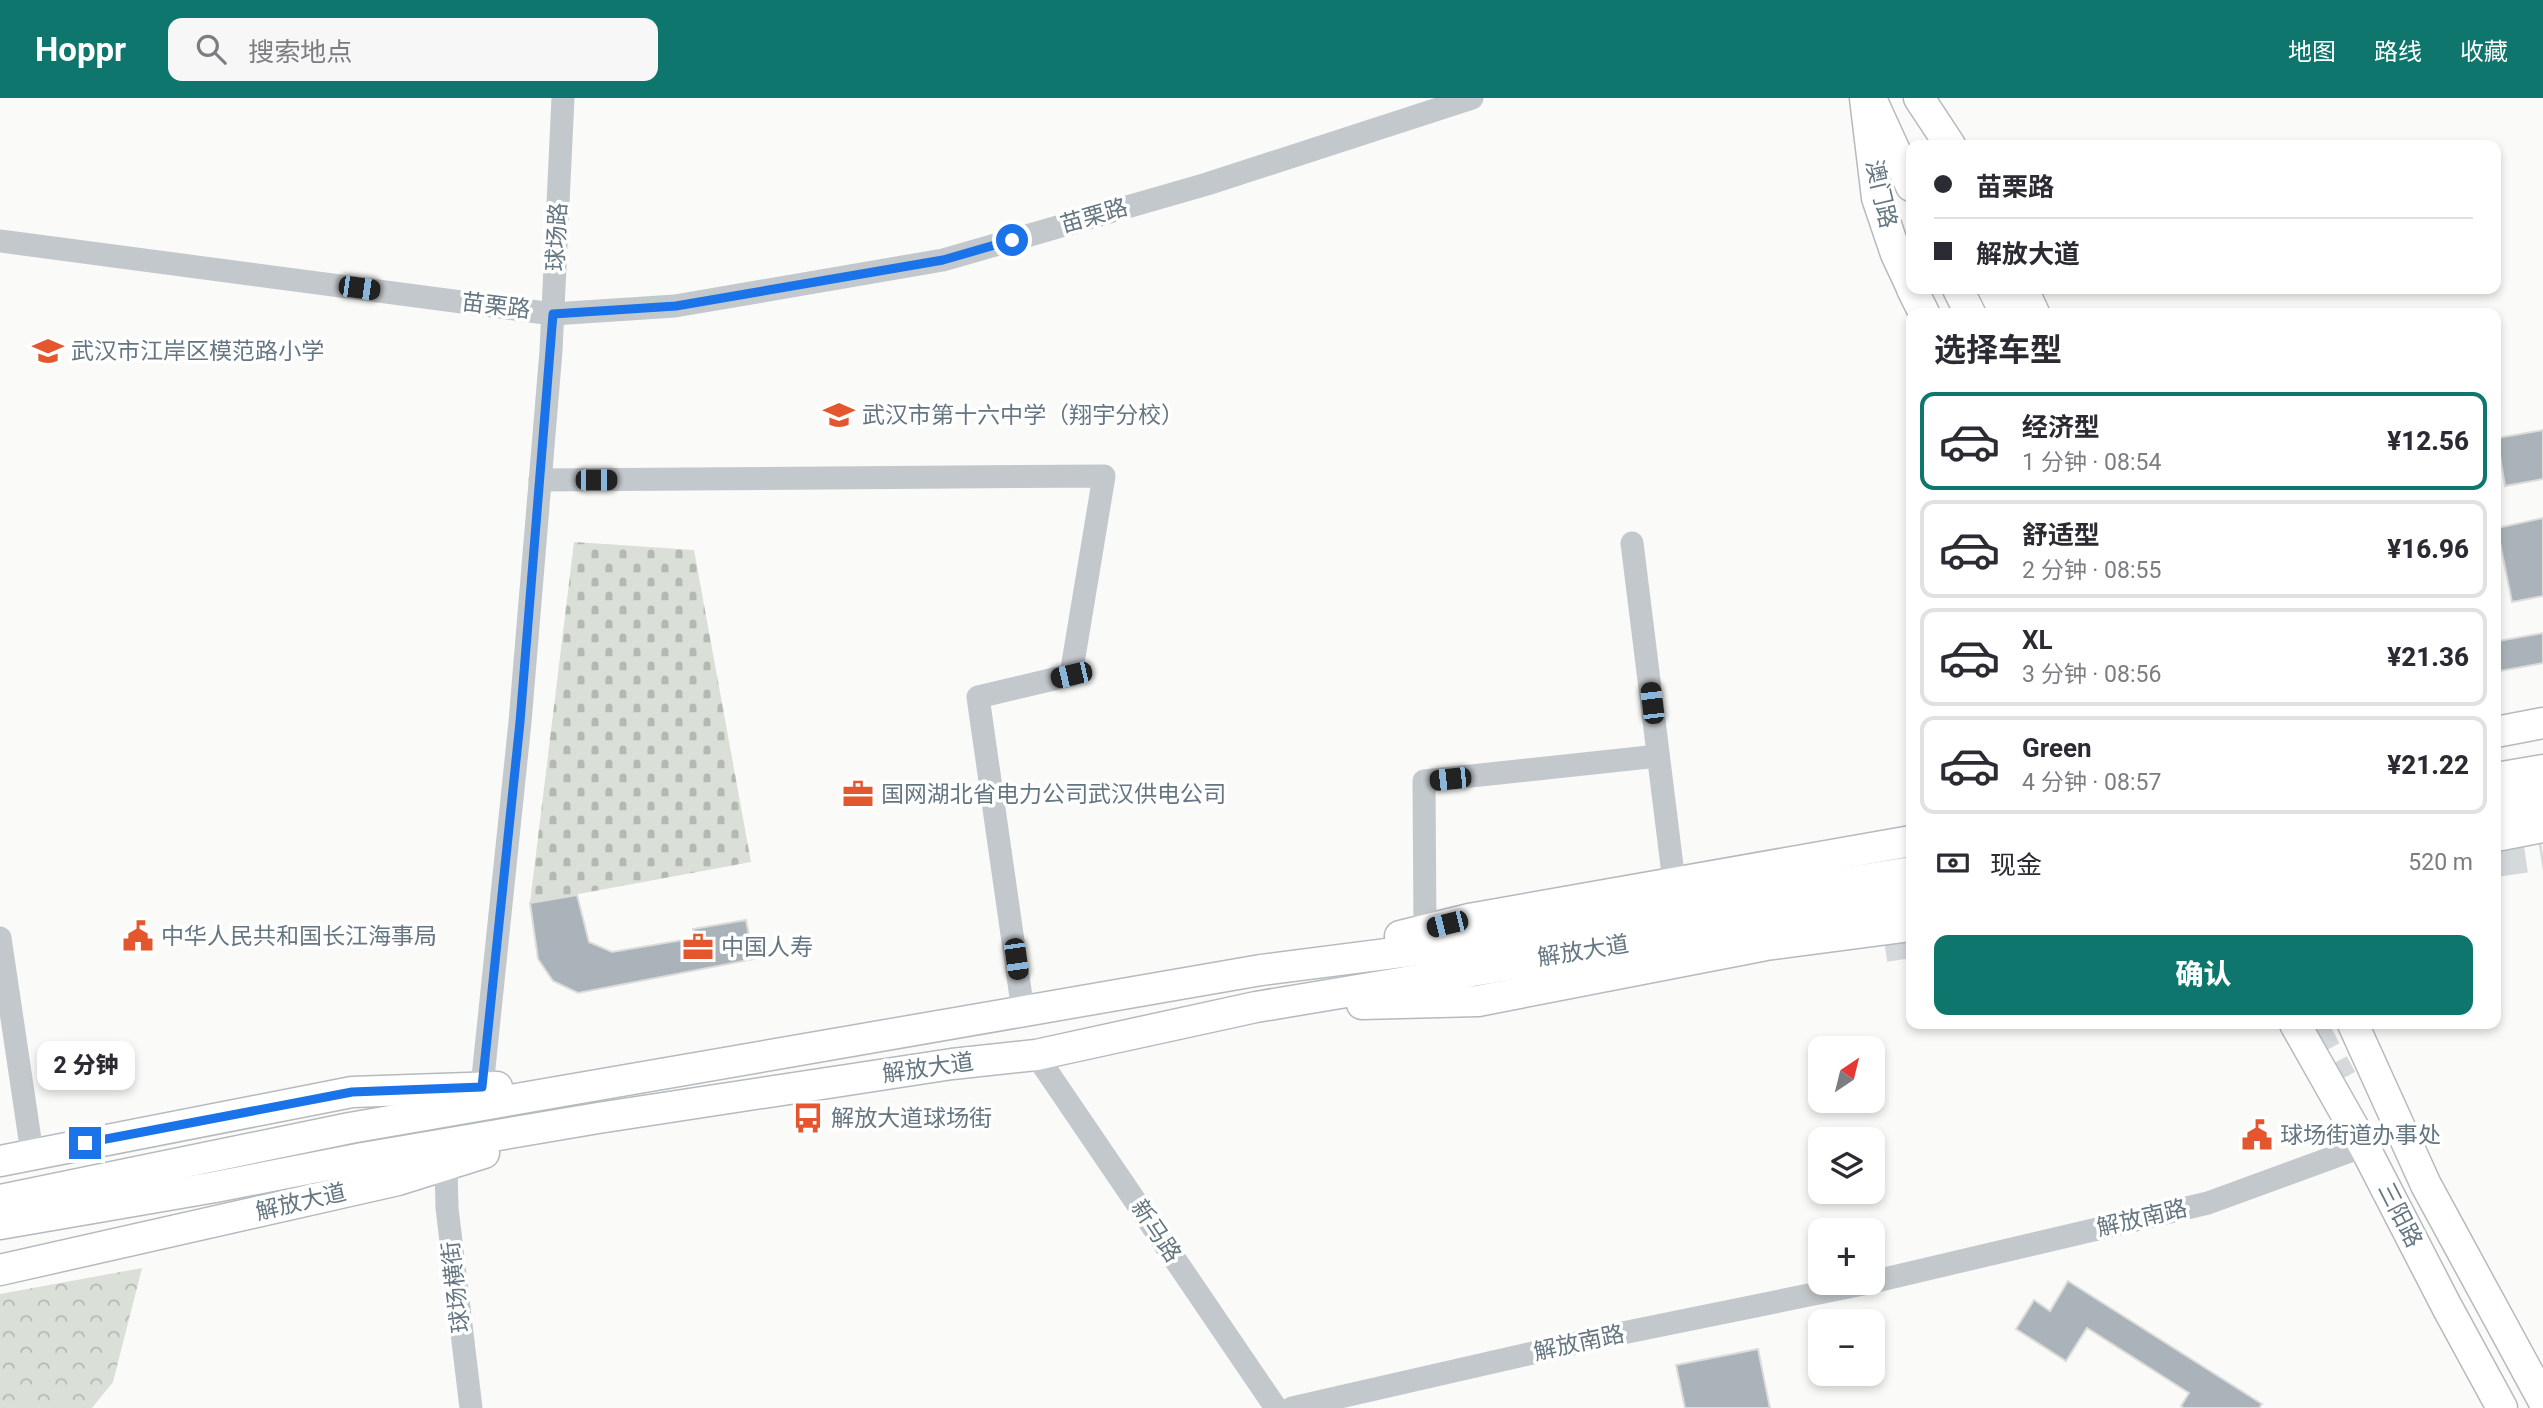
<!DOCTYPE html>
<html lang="zh">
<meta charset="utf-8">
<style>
:root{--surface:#fff;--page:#f7f7f7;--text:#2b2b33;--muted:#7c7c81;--line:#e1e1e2;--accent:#0f766e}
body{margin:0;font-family:Roboto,"Noto Sans SC",sans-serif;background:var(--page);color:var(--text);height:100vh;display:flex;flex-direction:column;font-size:26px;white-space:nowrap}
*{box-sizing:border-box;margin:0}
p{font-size:23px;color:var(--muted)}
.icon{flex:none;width:38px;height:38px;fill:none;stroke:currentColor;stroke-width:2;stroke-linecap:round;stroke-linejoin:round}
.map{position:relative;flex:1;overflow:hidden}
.panel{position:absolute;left:1906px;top:210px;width:595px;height:721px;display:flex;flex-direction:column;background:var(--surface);border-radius:14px;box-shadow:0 4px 10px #0003}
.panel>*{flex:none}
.guide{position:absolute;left:1906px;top:42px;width:595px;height:154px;border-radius:14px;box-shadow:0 4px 10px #0003;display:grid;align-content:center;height:154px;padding:0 28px;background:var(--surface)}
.needle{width:46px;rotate:35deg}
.controls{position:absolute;left:1808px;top:938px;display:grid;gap:14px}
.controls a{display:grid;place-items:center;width:77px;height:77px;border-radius:14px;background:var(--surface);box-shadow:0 4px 10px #0003;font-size:35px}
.end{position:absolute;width:32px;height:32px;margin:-16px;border:9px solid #1a73e8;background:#fff;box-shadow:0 0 0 4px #fff}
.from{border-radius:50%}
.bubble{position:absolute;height:49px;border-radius:14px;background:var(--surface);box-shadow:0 4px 10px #0003;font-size:23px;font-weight:800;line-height:49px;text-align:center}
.car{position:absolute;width:21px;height:42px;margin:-21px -10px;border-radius:9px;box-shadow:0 0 5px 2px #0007;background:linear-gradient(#222 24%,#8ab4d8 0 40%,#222 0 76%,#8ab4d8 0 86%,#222 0)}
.guide b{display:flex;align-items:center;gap:24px;height:66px;font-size:26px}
.guide b+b{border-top:2px solid var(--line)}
.guide i{width:18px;height:18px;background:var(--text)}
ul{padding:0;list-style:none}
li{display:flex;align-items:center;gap:21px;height:98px;margin:0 14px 10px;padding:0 14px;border:4px solid var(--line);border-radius:14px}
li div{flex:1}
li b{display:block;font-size:26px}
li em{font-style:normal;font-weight:800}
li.current{border-color:var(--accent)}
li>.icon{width:63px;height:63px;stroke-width:1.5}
h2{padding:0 28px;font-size:32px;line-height:84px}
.pay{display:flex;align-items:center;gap:18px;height:77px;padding:0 28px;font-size:26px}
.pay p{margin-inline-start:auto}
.button{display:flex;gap:14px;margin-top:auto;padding:14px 28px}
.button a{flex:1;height:80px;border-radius:14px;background:var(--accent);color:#fff;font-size:28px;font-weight:800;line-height:80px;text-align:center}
header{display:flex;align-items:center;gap:42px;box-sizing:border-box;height:98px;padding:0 35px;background:var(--accent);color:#fff}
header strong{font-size:33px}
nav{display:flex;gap:38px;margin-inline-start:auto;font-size:24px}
.search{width:490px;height:63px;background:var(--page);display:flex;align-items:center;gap:18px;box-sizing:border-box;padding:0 24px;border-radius:14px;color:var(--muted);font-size:26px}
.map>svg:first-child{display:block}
.forest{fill:url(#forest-crowns)}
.cemetery{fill:url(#cemetery-stones)}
.building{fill:#aab3b9;stroke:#dcdcda;stroke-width:2}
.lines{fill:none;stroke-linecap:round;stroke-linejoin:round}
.major-tunnel{stroke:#d5d9db;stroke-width:30;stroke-dasharray:30 15;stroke-linecap:butt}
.major-casing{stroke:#b5babe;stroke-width:33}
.minor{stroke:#c3c8cc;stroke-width:23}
.major{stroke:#fff;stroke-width:30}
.route{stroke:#1a73e8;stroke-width:9}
.labels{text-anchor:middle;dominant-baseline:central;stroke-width:7;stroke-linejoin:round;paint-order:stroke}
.street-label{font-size:23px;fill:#657683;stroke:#fff}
.poi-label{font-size:23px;fill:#657683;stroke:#fff;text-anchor:start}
</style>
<header>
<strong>Hoppr</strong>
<div class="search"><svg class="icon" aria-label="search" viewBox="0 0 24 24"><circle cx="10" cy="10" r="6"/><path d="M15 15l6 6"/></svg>搜索地点</div>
<nav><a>地图</a><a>路线</a><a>收藏</a></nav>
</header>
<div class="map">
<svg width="2543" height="1310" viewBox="0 0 2543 1310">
<defs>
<pattern id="forest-crowns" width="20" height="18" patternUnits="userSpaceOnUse" patternTransform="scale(1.75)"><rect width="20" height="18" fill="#dadfd7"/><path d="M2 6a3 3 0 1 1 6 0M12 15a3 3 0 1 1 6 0" fill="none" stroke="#b4b9b4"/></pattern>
<pattern id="cemetery-stones" width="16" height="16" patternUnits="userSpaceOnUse" patternTransform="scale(1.75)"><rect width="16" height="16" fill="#dadfd7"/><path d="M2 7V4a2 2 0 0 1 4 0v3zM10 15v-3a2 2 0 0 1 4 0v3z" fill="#b4b9b4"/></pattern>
</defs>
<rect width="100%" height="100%" fill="#fafaf8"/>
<polygon class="forest" points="142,1170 113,1284 92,1310 0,1310 0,1196"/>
<polygon class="cemetery" points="574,444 694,452 751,764 530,805"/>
<g class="building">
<polygon points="2543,332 2543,381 2505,388 2497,340"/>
<polygon points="2543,420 2543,498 2512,504 2497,430"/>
<polygon points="2543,535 2543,565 2500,573 2498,543"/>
<polygon points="577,797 589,844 612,854 695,840 693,831 746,822 754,861 578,895 553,883 538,861 530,805"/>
<polygon points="2068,1183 2262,1306 2259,1310 2184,1310 2181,1308 2189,1295 2087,1230 2066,1263 2016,1231 2034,1202 2050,1213"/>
<polygon points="1758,1251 1770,1310 1685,1310 1676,1267"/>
</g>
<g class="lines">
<g class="major-tunnel">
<polyline points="2496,764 2543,757"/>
<polyline points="1885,849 1911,845"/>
<polyline points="2312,926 2342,981"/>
</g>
<g class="major-casing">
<g id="major">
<polyline points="1865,0 1877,100 1896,156 1911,188"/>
<polyline points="1919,0 1950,47"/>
<polyline points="1874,7 1911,88"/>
<polyline points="1912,191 1924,215"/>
<polyline points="1958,191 1970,215"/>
<polyline points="1993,191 2005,215"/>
<polyline points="2023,191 2034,215"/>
<polyline points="2496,634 2543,625"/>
<polyline points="2496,680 2543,672"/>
<polyline points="2496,709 2543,701"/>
<polyline points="2496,738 2543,729"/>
<polyline points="1400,838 1469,821 1911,743"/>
<polyline points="1362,906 1478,903 1766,847 1911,828"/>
<polyline points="2295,926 2364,1048 2447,1209 2502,1310"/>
<polyline points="2353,926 2426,1087 2543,1302"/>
<polyline points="0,1063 352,994 497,989"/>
<polyline points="0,1102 350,1030 1261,872 1472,845 1911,774"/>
<polyline points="0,1126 215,1089 363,1060 598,1020 952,966 1036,957 1256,909 1911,800"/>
<polyline points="0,1172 398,1082 484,1055"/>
</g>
</g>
<g class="minor">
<polyline points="0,143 553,216 675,208 943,162 1207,86 1472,0"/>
<polyline points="540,382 1104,378 1071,577 978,599 1023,913"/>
<polyline points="1632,445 1674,784"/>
<polyline points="1425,831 1424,683 1658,658"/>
<polyline points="0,840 32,1055"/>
<polyline points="1036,957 1276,1310"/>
<polyline points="482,989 520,624 551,253 563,0"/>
<polyline points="446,1067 447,1110 471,1310"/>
<polyline points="1872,1184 2208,1105 2364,1048"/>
<polyline points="1292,1310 1598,1240 1868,1185"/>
</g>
<use href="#major" class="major"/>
</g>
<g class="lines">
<polyline class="route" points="85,1045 352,994 482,989 520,624 553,216 676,208 943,162 1012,142"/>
</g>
<defs>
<g id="school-bare" transform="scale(2.415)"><path d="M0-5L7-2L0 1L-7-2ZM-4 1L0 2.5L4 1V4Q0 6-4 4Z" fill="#e4572e" stroke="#fff" stroke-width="2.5" paint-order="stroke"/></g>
<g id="office-bare" transform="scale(2.415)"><path d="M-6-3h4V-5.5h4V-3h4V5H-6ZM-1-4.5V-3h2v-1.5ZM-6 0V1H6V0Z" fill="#e4572e" stroke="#fff" stroke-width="2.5" paint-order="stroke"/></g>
<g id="civic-bare" transform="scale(2.415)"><path d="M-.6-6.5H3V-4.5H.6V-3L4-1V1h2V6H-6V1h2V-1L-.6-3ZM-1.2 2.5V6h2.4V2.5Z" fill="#e4572e" stroke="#fff" stroke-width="2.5" paint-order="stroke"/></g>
<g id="bus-bare" transform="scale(2.415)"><path d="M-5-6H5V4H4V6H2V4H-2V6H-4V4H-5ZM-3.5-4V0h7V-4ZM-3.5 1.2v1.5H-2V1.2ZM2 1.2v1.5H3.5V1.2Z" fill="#e4572e" stroke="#fff" stroke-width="2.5" paint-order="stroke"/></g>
</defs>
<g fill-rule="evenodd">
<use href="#school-bare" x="48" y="253"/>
<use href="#school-bare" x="839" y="317"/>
<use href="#office-bare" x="858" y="696"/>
<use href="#civic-bare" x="138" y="838"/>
<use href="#office-bare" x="698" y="849"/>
<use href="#bus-bare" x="808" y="1020"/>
<use href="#civic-bare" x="2257" y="1037"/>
</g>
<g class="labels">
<g class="street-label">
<text transform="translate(1881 96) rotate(77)">澳门路</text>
<text transform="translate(1094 118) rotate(-16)">苗栗路</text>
<text transform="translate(557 139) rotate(-87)">球场路</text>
<text transform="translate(496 208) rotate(7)">苗栗路</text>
<text transform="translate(1583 853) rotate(-9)">解放大道</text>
<text transform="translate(928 970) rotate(-8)">解放大道</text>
<text transform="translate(301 1104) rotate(-13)">解放大道</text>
<text transform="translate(2400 1117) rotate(63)">三阳路</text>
<text transform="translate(2142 1120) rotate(-13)">解放南路</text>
<text transform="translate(1156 1133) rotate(56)">新马路</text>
<text transform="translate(456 1189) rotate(-97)">球场横街</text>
<text transform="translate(1579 1245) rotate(-12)">解放南路</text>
</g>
<g class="poi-label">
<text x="71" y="253">武汉市江岸区模范路小学</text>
<text x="862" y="317">武汉市第十六中学（翔宇分校）</text>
<text x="881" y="696">国网湖北省电力公司武汉供电公司</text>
<text x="161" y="838">中华人民共和国长江海事局</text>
<text x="721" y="849">中国人寿</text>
<text x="831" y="1020">解放大道球场街</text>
<text x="2280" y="1037">球场街道办事处</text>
</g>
</g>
</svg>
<div class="controls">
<a><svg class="needle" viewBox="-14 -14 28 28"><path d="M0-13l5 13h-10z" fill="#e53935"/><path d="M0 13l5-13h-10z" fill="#7c7c81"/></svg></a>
<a><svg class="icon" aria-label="layers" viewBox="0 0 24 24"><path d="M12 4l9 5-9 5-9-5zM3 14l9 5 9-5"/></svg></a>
<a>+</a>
<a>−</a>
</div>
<i class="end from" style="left:1012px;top:142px"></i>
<i class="end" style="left:85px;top:1045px"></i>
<div class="bubble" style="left:37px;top:943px;width:98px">2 分钟</div>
<i class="car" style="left:359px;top:190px;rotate:98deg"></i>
<i class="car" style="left:596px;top:382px;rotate:90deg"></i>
<i class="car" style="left:1071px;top:577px;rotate:257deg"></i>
<i class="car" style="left:1652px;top:605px;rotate:353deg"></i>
<i class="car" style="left:1450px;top:681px;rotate:264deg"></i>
<i class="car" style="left:1447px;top:826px;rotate:256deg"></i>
<i class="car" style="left:1016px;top:861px;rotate:172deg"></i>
<div class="guide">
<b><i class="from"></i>苗栗路</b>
<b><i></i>解放大道</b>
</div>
<section class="panel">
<h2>选择车型</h2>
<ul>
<li class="current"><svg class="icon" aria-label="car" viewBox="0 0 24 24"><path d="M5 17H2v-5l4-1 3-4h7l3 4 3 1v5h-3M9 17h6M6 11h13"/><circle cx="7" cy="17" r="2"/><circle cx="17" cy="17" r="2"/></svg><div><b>经济型</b><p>1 分钟 · 08:54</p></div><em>¥12.56</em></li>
<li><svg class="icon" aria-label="car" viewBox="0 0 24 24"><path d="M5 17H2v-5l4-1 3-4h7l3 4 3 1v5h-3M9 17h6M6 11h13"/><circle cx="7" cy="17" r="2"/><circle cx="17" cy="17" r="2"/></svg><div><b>舒适型</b><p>2 分钟 · 08:55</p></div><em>¥16.96</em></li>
<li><svg class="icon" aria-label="car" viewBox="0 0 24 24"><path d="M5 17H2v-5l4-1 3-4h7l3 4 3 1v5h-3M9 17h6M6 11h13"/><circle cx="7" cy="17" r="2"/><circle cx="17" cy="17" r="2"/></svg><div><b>XL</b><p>3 分钟 · 08:56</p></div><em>¥21.36</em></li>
<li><svg class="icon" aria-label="car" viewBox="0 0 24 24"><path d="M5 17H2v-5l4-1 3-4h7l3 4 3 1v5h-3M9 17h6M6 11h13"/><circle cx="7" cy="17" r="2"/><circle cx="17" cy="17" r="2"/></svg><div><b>Green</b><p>4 分钟 · 08:57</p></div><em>¥21.22</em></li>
</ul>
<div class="pay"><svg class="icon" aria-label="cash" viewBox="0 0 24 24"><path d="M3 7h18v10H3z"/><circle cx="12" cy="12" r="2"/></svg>现金<p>520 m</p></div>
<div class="button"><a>确认</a></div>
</section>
</div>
